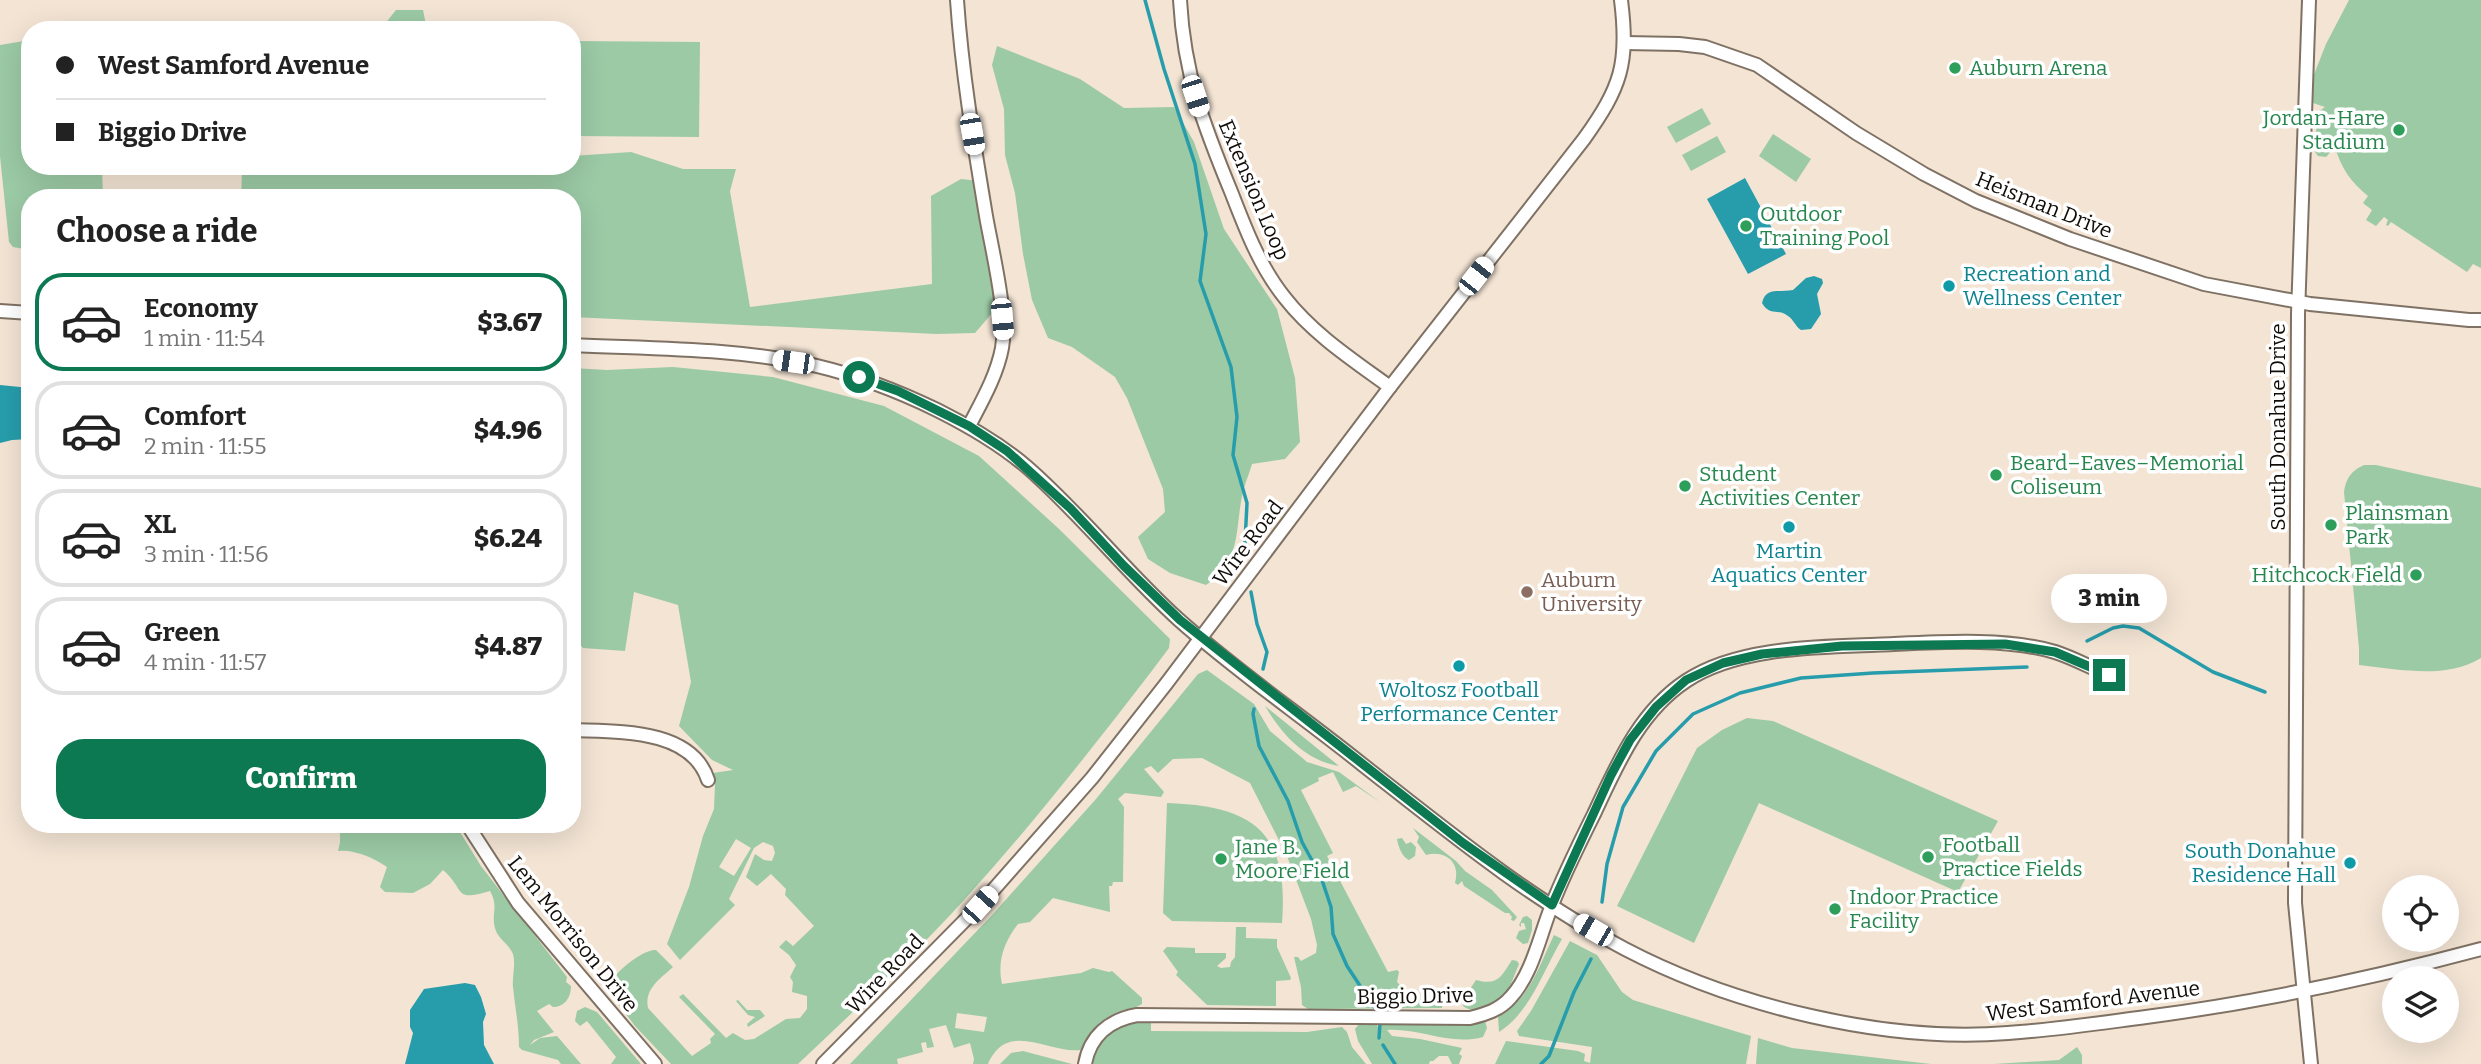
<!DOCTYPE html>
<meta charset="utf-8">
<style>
:root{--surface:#fff;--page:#f6f6f6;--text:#222;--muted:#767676;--line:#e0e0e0;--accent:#0d7953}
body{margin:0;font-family:Bitter,serif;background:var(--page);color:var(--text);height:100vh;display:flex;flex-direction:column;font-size:26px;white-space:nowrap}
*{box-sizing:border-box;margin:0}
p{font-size:23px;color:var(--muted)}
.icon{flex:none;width:38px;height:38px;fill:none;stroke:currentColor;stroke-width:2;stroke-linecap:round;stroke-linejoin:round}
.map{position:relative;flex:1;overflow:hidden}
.side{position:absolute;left:21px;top:189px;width:560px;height:644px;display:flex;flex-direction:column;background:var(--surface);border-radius:28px;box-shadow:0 7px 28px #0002}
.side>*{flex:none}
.guide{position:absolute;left:21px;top:21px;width:560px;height:154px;border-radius:28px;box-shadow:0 7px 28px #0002;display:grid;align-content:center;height:154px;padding:0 35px;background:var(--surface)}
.buttons{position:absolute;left:2382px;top:875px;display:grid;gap:14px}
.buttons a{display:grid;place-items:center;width:77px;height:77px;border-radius:50%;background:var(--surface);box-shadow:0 7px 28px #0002;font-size:35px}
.end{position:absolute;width:32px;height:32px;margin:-16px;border:9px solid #0d7953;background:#fff;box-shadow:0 0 0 4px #fff}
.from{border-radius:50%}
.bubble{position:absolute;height:49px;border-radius:24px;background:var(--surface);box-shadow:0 7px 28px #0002;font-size:23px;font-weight:800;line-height:49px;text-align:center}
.car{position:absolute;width:21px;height:42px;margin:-21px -10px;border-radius:9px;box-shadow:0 0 5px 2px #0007;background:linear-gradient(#fff 24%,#345 0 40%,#fff 0 76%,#345 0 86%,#fff 0)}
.guide b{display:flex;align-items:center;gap:24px;height:66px;font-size:26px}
.guide b+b{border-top:2px solid var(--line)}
.guide i{width:18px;height:18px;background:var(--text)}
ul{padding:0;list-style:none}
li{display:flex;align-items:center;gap:21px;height:98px;margin:0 14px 10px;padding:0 21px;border:4px solid var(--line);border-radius:28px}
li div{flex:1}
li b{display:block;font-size:26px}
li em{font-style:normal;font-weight:800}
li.current{border-color:var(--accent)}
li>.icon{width:63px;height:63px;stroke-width:1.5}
h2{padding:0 35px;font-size:32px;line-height:84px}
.action{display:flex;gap:14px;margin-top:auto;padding:14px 35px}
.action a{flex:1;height:80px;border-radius:28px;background:var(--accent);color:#fff;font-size:28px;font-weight:800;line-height:80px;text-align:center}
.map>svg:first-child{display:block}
.green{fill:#9ccaa5;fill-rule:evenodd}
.water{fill:#279dac}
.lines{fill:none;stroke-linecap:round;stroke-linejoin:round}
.stream{stroke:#279dac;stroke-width:3.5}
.minor-casing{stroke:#7f7264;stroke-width:16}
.minor{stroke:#fff;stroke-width:12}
.route{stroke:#0d7953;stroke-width:9}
.leisure-dot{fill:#2e9e5b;stroke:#fff;stroke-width:2.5}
.culture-dot{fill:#0f9aa8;stroke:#fff;stroke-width:2.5}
.education-dot{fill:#8d6e63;stroke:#fff;stroke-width:2.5}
.labels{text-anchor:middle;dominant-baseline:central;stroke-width:7;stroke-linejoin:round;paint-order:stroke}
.leisure-label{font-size:21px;fill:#27864d;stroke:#fff;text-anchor:start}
.street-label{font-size:21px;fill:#110c07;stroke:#fff}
.culture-label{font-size:21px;fill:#0d838f;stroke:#fff}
.education-label{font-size:21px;fill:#785e54;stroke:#fff;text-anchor:start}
</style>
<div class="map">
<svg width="2481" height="1064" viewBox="0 0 2481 1064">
<rect width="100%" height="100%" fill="#f3e4d4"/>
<g class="green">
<path d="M 2349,0 L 2481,0 L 2481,268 L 2473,264 L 2467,272 L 2391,222 L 2388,226 L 2386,225 L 2388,220 L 2384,217 L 2376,226 L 2366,220 L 2372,210 L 2363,203 L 2368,196 C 2351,182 2341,168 2335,147 L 2326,157 L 2318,156 L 2315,152 L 2317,113 L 2325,107 L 2304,100 L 2326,44 Z"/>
<polygon points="396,10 423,10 427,30 380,30"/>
<polygon points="30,40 30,166 102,166 103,198 30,198 30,250 13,247 9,242 0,156 0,45"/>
<polygon points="572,41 700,42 699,137 572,136"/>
<path d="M 997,46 L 1080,79 L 1124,108 L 1174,107 L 1194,142 L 1224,229 L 1277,309 L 1295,378 L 1300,442 L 1285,459 L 1252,464 C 1249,475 1244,485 1242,496 C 1235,532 1241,561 1206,585 L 1170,573 L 1148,559 L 1138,537 L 1165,512 L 1163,489 L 1127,398 L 1115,377 L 1072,347 L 1048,338 L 1032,300 L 1023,254 L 1015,193 L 1005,155 L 1004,109 L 992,65 Z"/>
<polygon points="1702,108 1711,124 1676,143 1667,127"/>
<polygon points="1773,134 1811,159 1796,182 1759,156"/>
<polygon points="1717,136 1726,152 1691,171 1682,155"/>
<polygon points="631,152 683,169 736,169 730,191 750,307 932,284 931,196 961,179 980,181 1000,304 975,333 937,334 572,317 572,198 241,198 242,171 247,166 572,166 572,156"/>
<path d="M 673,367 L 773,377 L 884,406 L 979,456 L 1058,528 L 1170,639 L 1169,648 L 1151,672 C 1091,750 1031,826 965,899 C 912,957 855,1010 798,1064 L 671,1064 L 635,1026 L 607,989 C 609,976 644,948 656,950 L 673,967 C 660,979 644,989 648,1008 L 692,1056 L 711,1043 L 710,1039 L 715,1034 L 679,997 L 683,994 L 726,1038 L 733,1033 L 745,1040 L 754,1039 L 786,1019 L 800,1018 L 807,1009 L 807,996 L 792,992 L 793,982 L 790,977 L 796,965 L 789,955 L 779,947 L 786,940 L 793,946 L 814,926 L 785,895 L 786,889 L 771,874 L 757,886 L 746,877 L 755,854 L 764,860 L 772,861 L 775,853 L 773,846 L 763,842 L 754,848 L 729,899 L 735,905 L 680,960 L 667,944 L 689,887 L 703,836 L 714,809 L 715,785 L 713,773 L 733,770 L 712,760 L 679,726 L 691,682 L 678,605 L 634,592 L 625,651 L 583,648 L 572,636 L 572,368 L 607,370 ZM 736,839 L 751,848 L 734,876 L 719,867 Z"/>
<path d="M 2364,465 L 2376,465 L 2481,488 L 2481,658 C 2444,680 2399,669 2359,665 L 2359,648 L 2344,492 C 2346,478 2351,471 2364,465 Z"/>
<path d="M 1207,670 L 1254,704 L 1270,731 L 1307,762 L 1339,772 L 1380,802 L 1356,786 L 1343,792 L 1333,772 L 1318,778 L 1319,781 L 1301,790 L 1333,853 L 1327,856 L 1388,972 L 1397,970 L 1399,972 L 1397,982 L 1404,989 L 1427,1003 L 1433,995 L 1442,1000 L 1442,1008 L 1308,1009 L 1302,1005 L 1301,987 L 1294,957 L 1298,957 L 1301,961 L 1316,953 L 1317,945 L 1311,919 L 1287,856 L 1250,783 L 1202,758 L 1173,759 L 1158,773 L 1151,766 L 1144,769 L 1164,792 L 1161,797 L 1125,793 L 1118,799 L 1124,807 L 1123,882 L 1113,882 L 1112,886 L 1109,886 L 1110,912 L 1053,898 L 1030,922 L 1018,924 C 1004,942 997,961 1002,984 L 1081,973 L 1093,968 L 1109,972 L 1112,971 L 1142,998 L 1142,1004 C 1135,1009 1128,1008 1121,1011 C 1102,1017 1088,1032 1081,1050 C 1048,1054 1008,1019 988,1064 L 973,1064 L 974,1059 L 970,1043 L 954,1048 L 946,1025 L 929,1029 L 934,1047 L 927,1048 L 926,1042 L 921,1043 L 923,1052 L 897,1059 L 898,1064 L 850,1064 L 993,914 L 1096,799 L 1198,674 ZM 957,1013 L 987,1017 L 984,1032 L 955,1028 Z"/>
<path d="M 1265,706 L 1339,766 C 1304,760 1282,734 1265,706 Z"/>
<polygon points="1747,718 1773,721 1998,821 1958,892 1759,803 1694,943 1617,906 1697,748 1722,730"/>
<path d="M 1167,803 C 1254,806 1289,832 1282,923 L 1172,921 L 1163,913 Z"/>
<path d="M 340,824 L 455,824 L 481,866 L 567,977 L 566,982 L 571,986 C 571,997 565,1007 553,1007 L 549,1004 L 537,1011 L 554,1032 L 534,1040 L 530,1045 L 540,1038 L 557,1036 L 581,1064 L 561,1064 L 558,1060 L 522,1050 L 519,1047 C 519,1026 515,1007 513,987 C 512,976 516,965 513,954 C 509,944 497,938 495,928 C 491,913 499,907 490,891 C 452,902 467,891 443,870 L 430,884 L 413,893 L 385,892 L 380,887 L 387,867 C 374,858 354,849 338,851 L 340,842 Z"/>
<path d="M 1413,828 L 1456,861 L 1465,871 L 1492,890 L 1517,917 L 1514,921 L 1511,920 L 1512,917 L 1509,913 L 1505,913 L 1464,886 L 1462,881 L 1458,885 L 1455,883 C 1461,862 1445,850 1426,855 L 1417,842 L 1419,837 Z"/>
<path d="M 1402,838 L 1406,844 L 1411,842 L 1416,847 L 1415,856 L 1409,860 C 1402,857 1398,846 1397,839 Z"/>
<polygon points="1527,916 1532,920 1532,930 1528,943 1523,944 1516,938 1519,931 1526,929 1524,923 1521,923 1521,927 1519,925 1523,917"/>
<polygon points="1236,927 1246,927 1246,938 1277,939 1277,947 1291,978 1290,980 1276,981 1276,1006 1207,1005 1176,975 1178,972 1163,951 1167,947 1195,948 1195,953 1226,953 1226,958 1217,966 1221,968 1230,967 1231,962 1235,957"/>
<path d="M 1554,935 L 1562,939 C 1544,969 1530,1013 1499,1032 L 1498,1017 C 1530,999 1539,966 1554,935 Z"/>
<polygon points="1570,941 1597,955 1622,992 1633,1000 1751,1036 1746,1064 1495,1064 1506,1041 1578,1051 1585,1054 1584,1061 1590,1063 1592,1047 1519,1036 1517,1031 1531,1011"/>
<path d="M 1512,960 L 1517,961 L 1519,964 C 1515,973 1512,983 1507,991 C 1499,1003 1476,1017 1463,1006 L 1462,1001 L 1476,980 C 1498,986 1501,977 1512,960 Z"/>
<polygon points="738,1000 747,1010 760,1010 765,1016 748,1027 747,1024 755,1017 748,1015 736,1001"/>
<polygon points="585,1007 597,1012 641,1064 611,1064 616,1057 587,1021 580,1026 575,1021 577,1011"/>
<path d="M 1151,1021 L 1151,1031 L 1307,1032 L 1342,1027 L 1347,1032 L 1352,1047 L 1366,1064 L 1093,1064 C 1101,1032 1118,1022 1151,1021 Z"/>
<path d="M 1485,1021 L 1487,1028 L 1483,1037 C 1450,1046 1420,1028 1387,1030 L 1392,1036 L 1420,1039 L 1462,1048 L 1459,1054 L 1462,1056 L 1459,1064 L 1452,1064 L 1448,1056 L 1439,1056 L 1433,1061 L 1430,1061 L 1429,1064 L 1372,1064 L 1358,1041 L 1355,1029 L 1359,1024 L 1376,1024 L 1378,1027 L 1381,1026 L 1381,1022 L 1467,1024 Z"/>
<polygon points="1758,1038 1792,1048 1931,1064 1756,1064"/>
<polygon points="2077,1047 2082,1055 2082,1064 1994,1064 2059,1060"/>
<polygon points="1023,1051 1072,1064 1000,1064 1011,1053"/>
</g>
<g class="water">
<polygon points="1745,178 1786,254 1748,274 1707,199"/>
<path d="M 1814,276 L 1822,279 L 1823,283 L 1817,294 L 1821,314 L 1811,329 L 1801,330 C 1795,326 1794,320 1788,316 C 1778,308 1770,317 1762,303 C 1766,286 1779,293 1793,290 L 1806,278 Z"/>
<polygon points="0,385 30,388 30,439 12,440 0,443"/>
<polygon points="465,983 475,985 481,997 486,1014 483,1022 484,1045 494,1064 405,1064 413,1033 410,1027 410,1010 424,989"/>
</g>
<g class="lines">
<g class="stream">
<polyline points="1145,0 1164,69 1195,164 1206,234 1200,281 1231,367 1237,417 1233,455 1247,503 1245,542 1246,555"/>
<polyline points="1251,592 1257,624 1267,652 1263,669"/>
<polyline points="2087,641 2113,628 2123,626 2139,628 2213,672 2265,692"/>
<polyline points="1254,709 1253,714 1259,746 1288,801 1302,842 1321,877 1331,907 1333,934 1347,966 1374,1007"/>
<polyline points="1602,902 1607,864 1623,807 1656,751 1693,714 1740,693 1801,678 1873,673 2027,667"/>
<polyline points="1379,1038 1380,1024"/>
<polyline points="1383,1045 1395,1064"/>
<polyline points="1541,1064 1549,1056 1574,992 1591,959"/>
</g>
<g class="minor-casing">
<g id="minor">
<path d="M 957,0 C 962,73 974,144 986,216 C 992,250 1008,315 1002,348 C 997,375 982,401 969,426"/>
<path d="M 1180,0 C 1184,75 1204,126 1232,194 C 1246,230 1260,267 1285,298 C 1313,334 1353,360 1390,387"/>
<polyline points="2309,0 2298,314 2295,903 2311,1064"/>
<polyline points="1625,43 1679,44 1705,47 1757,65 1856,133 1924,174 1976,201 2070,239 2204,284 2310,304 2469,320 2481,320"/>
<polyline points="0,311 30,313"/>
<path d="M 572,345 C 654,349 737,348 817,366 C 859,376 898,391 937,410 C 969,426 1000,444 1027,467 C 1081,514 1125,571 1178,619 C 1236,671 1302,716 1363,765 C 1446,830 1531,900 1625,949 C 1734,1006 1885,1043 2008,1033 C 2054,1030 2100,1023 2146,1017 C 2260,1002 2369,979 2481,949"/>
<path d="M 572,730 C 617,732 691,728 708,780"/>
<polyline points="467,824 518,903 655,1064"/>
<path d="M 823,1064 L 980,905 L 1092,778 L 1166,684 L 1390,387 L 1584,139 C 1621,87 1629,64 1621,0"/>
<path d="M 1085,1064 C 1090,1036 1109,1020 1137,1015 L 1470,1018 C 1486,1014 1500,1010 1511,997 C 1533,973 1540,934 1552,905 C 1564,874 1579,844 1594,814 C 1617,765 1639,712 1686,681 C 1735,648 1813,647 1871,645 C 1927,643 2002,636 2055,652 C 2074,658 2091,668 2109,675"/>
</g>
</g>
<use href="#minor" class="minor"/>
</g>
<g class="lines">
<polyline class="route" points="859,377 898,391 969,426 1007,451 1070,508 1124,566 1180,620 1463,843 1552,905 1611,775 1630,740 1656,707 1686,680 1723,663 1762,654 1842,646 2005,644 2055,652 2109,675"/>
</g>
<g class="leisure-dot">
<circle cx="1955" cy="68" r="7"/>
<circle cx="2399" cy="130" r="7"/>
<circle cx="1746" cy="226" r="7"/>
<circle cx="1996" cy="475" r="7"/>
<circle cx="1685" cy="486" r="7"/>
<circle cx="2331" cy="525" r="7"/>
<circle cx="2416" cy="575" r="7"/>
<circle cx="1928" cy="857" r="7"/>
<circle cx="1221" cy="859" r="7"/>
<circle cx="1835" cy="909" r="7"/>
</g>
<g class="culture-dot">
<circle cx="1949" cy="286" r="7"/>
<circle cx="1789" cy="527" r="7"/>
<circle cx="1459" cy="666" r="7"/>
<circle cx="2350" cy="863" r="7"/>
</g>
<circle class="education-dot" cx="1527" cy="592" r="7"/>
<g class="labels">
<g class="leisure-label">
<text x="1969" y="68">Auburn Arena</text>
<text x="2385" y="118" text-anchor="end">Jordan-Hare<tspan x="2385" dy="24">Stadium</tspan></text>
<text x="1760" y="214">Outdoor<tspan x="1760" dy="24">Training Pool</tspan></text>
<text x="2010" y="463">Beard–Eaves–Memorial<tspan x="2010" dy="24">Coliseum</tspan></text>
<text x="1699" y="474">Student<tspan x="1699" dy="24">Activities Center</tspan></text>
<text x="2345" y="513">Plainsman<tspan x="2345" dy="24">Park</tspan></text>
<text x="2402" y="575" text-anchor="end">Hitchcock Field</text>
<text x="1942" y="845">Football<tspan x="1942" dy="24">Practice Fields</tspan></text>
<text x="1235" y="847">Jane B.<tspan x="1235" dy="24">Moore Field</tspan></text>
<text x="1849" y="897">Indoor Practice<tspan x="1849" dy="24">Facility</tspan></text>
</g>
<g class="street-label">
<text transform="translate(1254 190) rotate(67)">Extension Loop</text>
<text transform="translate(2044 205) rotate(22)">Heisman Drive</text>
<text transform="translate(2278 427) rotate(-90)">South Donahue Drive</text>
<text transform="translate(1248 543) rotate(-53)">Wire Road</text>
<text transform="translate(573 934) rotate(51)">Lem Morrison Drive</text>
<text transform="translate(885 974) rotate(-46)">Wire Road</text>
<text transform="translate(1415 996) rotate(-1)">Biggio Drive</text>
<text transform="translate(2093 1001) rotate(-7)">West Samford Avenue</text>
</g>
<g class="culture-label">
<text x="1963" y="274" text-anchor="start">Recreation and<tspan x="1963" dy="24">Wellness Center</tspan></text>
<text x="1789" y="551">Martin<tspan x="1789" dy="24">Aquatics Center</tspan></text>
<text x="1459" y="690">Woltosz Football<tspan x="1459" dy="24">Performance Center</tspan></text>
<text x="2336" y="851" text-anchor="end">South Donahue<tspan x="2336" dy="24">Residence Hall</tspan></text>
</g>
<g class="education-label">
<text x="1541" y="580">Auburn<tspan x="1541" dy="24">University</tspan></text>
</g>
</g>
</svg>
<div class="buttons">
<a><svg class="icon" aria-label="locate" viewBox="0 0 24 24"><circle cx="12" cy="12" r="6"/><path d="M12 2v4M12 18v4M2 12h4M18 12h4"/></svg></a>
<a><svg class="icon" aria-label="layers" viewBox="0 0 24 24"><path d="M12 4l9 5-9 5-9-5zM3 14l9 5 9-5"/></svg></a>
</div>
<i class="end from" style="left:859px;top:377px"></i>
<i class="end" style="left:2109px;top:675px"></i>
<div class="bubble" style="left:2051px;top:574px;width:116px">3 min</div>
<i class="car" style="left:1195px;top:96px;rotate:162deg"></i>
<i class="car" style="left:972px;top:134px;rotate:170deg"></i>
<i class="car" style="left:1476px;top:276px;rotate:38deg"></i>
<i class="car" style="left:1002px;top:319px;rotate:175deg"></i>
<i class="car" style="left:793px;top:362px;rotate:278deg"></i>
<i class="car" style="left:980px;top:905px;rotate:42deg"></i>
<i class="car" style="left:1593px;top:930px;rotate:300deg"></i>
<div class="guide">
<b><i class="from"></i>West Samford Avenue</b>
<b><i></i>Biggio Drive</b>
</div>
<section class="side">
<h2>Choose a ride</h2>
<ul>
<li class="current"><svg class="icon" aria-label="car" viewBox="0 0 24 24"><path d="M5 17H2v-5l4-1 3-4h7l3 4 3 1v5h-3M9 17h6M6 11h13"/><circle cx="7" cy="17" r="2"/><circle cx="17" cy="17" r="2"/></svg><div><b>Economy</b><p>1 min · 11:54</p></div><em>$3.67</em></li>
<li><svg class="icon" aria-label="car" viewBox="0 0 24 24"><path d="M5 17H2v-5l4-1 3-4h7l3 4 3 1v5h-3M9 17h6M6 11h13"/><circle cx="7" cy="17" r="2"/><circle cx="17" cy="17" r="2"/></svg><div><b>Comfort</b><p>2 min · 11:55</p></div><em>$4.96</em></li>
<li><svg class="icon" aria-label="car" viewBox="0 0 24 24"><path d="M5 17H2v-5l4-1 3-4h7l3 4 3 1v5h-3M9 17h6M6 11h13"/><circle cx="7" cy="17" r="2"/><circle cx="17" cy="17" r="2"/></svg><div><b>XL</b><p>3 min · 11:56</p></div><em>$6.24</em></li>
<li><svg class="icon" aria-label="car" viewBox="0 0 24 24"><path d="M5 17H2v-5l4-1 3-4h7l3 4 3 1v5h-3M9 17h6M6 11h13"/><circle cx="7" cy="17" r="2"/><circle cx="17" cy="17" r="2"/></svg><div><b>Green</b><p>4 min · 11:57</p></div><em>$4.87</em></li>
</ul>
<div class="action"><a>Confirm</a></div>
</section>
</div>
